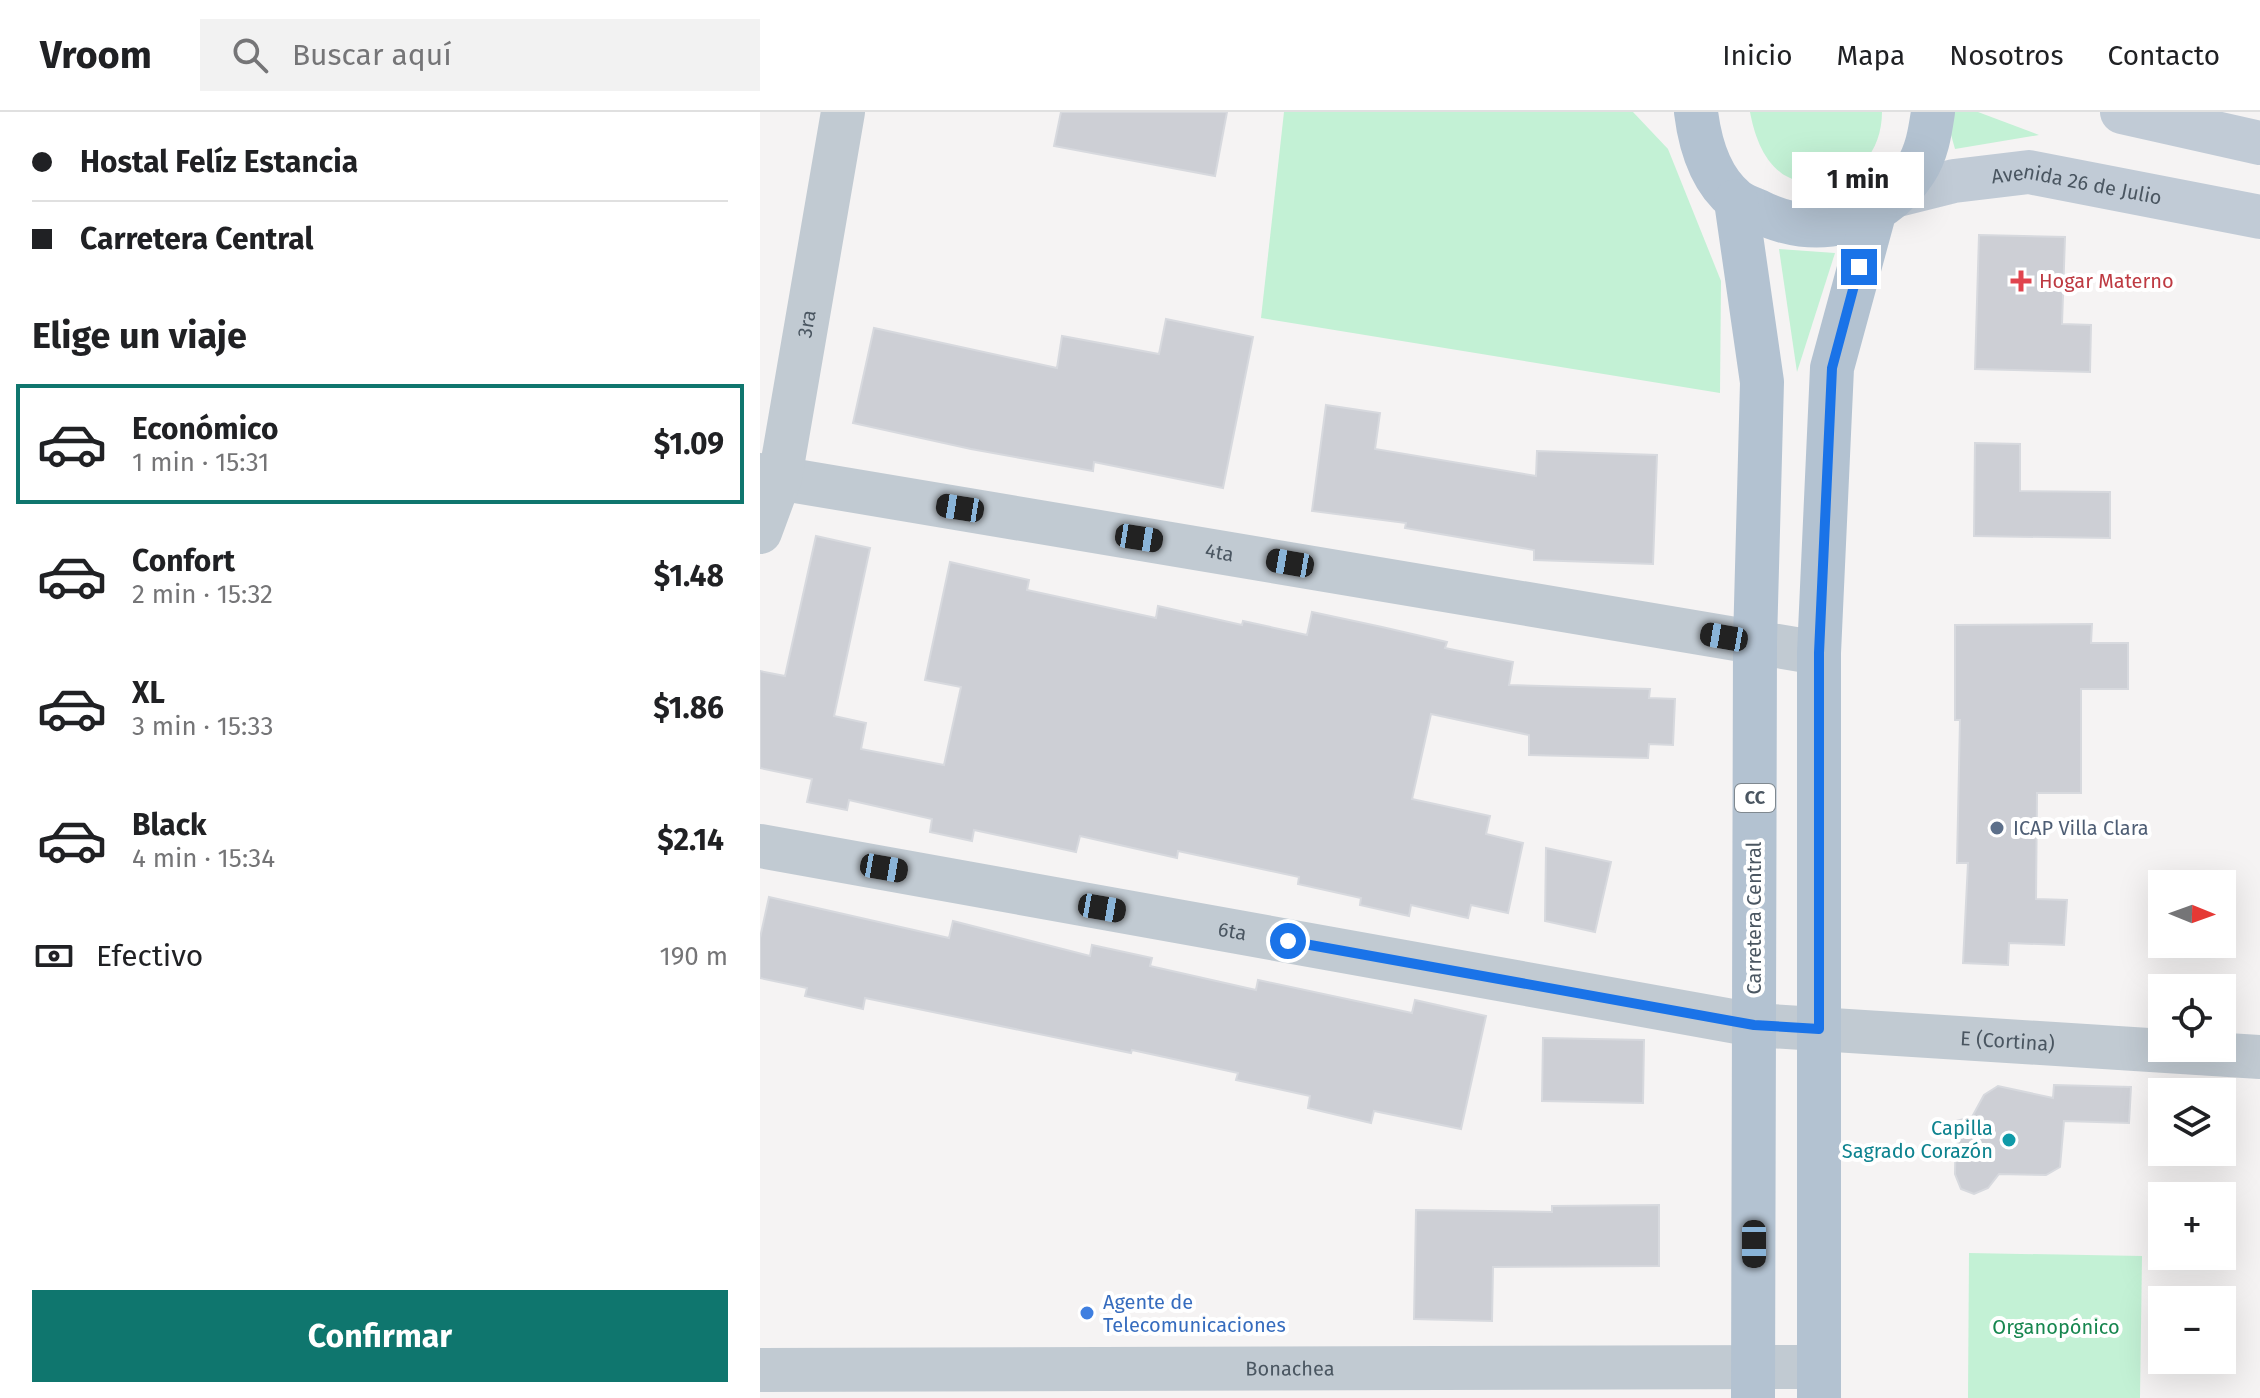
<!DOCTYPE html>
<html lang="es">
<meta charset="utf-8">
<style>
:root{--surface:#fff;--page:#f2f2f2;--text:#202124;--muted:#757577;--line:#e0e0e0;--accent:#0f766e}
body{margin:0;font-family:"Fira Sans",sans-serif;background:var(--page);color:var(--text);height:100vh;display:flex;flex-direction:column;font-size:30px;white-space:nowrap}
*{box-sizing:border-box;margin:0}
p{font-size:26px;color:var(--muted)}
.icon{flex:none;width:44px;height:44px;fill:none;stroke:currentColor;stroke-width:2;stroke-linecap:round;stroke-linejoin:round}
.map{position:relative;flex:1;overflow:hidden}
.drawer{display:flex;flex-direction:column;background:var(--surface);width:760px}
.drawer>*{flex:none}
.top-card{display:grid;align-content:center;height:176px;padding:0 32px;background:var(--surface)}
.needle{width:52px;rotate:91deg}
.fabs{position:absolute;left:1388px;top:758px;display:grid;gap:16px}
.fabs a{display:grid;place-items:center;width:88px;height:88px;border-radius:0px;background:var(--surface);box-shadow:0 8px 32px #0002;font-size:40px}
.end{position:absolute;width:36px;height:36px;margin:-18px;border:10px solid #1a73e8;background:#fff;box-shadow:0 0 0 4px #fff}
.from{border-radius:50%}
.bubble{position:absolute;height:56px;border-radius:0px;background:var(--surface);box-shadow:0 8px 32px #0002;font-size:26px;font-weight:700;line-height:56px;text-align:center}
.car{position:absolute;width:24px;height:48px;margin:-24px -12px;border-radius:10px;box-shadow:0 0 6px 2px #0007;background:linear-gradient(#222 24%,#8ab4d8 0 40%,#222 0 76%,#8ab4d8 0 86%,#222 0)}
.top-card b{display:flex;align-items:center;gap:28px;height:76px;font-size:30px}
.top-card b+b{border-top:2px solid var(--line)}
.top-card i{width:20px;height:20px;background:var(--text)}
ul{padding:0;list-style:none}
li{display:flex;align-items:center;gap:24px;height:120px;margin:0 16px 12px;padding:0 16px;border:4px solid transparent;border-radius:0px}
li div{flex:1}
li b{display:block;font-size:30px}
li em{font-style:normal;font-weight:700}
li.current{border-color:var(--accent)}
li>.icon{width:72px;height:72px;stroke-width:1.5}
h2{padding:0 32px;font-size:36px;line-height:96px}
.pay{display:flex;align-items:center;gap:20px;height:88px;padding:0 32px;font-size:30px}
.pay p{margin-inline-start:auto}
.action{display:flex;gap:16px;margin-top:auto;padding:16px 32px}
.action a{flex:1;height:92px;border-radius:0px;background:var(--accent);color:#fff;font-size:32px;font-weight:700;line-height:92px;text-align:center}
header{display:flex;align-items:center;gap:48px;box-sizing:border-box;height:112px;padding:0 40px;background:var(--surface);border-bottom:2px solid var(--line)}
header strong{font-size:38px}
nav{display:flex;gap:44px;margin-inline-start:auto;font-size:28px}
.search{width:560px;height:72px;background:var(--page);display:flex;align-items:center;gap:20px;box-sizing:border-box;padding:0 28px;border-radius:0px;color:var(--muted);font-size:30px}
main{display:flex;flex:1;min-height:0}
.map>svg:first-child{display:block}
.green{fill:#c3f1d5}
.building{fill:#cdcfd5;stroke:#d7d9de;stroke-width:2}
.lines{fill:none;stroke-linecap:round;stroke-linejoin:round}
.street{stroke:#c1cad2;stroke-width:44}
.secondary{stroke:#c1cbd6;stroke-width:44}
.primary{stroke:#b3c2d1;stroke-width:44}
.route{stroke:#1a73e8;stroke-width:10}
.health-dot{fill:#e0444e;stroke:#fff;stroke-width:3}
.service-dot{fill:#5c6f8a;stroke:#fff;stroke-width:3}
.culture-dot{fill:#0f9aa8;stroke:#fff;stroke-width:3}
.shop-dot{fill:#3f7fe0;stroke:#fff;stroke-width:3}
.labels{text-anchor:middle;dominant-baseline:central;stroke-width:8;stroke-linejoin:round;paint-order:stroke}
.shield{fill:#fff;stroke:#808990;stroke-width:2}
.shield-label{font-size:18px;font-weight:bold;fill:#4a5661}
.street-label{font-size:20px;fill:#4a5661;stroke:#fff}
.health-label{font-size:20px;fill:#be3a42;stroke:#fff;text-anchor:start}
.service-label{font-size:20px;fill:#4e5e75;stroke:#fff;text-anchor:start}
.culture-label{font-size:20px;fill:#0d838f;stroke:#fff;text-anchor:end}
.shop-label{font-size:20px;fill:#366cbe;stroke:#fff;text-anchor:start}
.park-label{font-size:20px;fill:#17864f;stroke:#fff}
</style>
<header>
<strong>Vroom</strong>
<div class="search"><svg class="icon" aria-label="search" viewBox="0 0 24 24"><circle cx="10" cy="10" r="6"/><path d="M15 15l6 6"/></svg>Buscar aquí</div>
<nav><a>Inicio</a><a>Mapa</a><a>Nosotros</a><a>Contacto</a></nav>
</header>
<main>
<section class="drawer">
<div class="top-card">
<b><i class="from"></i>Hostal Felíz Estancia</b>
<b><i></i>Carretera Central</b>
</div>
<h2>Elige un viaje</h2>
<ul>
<li class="current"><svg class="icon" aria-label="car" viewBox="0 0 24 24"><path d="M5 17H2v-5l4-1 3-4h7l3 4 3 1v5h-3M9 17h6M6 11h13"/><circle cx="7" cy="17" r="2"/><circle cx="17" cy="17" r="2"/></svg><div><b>Económico</b><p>1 min · 15:31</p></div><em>$1.09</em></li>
<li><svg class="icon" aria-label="car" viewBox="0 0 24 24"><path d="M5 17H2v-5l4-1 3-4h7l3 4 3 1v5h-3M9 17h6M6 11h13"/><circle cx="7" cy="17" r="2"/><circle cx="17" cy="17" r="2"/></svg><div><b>Confort</b><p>2 min · 15:32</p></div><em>$1.48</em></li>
<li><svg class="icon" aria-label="car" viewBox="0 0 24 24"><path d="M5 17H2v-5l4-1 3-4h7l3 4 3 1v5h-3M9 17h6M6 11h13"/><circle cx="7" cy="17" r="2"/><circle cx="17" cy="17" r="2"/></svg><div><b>XL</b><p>3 min · 15:33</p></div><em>$1.86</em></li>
<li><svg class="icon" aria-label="car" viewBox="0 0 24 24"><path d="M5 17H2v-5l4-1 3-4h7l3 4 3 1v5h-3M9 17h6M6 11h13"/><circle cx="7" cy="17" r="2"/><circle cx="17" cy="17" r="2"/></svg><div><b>Black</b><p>4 min · 15:34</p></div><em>$2.14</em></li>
</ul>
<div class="pay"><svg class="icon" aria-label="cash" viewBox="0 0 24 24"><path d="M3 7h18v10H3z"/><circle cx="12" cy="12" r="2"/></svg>Efectivo<p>190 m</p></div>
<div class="action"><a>Confirmar</a></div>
</section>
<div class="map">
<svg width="1500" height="1286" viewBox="0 0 1500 1286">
<rect width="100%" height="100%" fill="#f5f3f3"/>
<g class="green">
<polygon points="524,0 873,0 908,37 961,169 960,281 501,206"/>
<path d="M 990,0 L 1122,0 C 1122,42 1092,76 1048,71 C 1039,70 1027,66 1020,60 C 1002,46 994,21 990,0 Z"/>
<polygon points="1193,0 1218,0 1279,23 1195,37 1190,19"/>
<polygon points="1019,137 1075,141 1037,260"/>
<polygon points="1209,1141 1382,1144 1380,1286 1208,1286"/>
</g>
<g class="building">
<polygon points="301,0 467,0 455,64 294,34"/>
<polygon points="1219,123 1305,125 1302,212 1331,213 1330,260 1215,257"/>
<polygon points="406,207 493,225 463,376 334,350 333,359 211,337 93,311 114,216 297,256 302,224 399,242"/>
<polygon points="566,293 620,301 615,337 776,364 777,339 897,343 893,452 774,448 774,438 645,416 646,411 552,399"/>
<polygon points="1215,331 1260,332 1260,379 1350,380 1350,426 1214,424"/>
<polygon points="56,424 110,436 74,604 106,611 101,637 184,653 201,575 165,568 190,450 269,468 267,478 396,506 398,494 482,513 483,509 547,523 552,500 622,515 687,530 685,536 753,550 749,573 890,577 889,586 915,587 913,633 889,632 888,646 769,643 769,623 671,602 652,687 730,704 726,722 763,731 748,801 711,793 708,806 651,793 649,804 600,793 601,786 538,772 539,765 418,739 417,746 320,724 316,740 214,718 212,729 170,720 172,707 89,688 87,698 47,690 52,667 0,656 0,559 25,564"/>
<polygon points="1332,512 1331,531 1368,531 1368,577 1321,577 1321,681 1277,681 1276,787 1307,788 1304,833 1249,831 1248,853 1203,851 1208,751 1197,751 1200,608 1195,608 1195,513"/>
<polygon points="786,736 851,750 835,820 785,809"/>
<polygon points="9,785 189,826 193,809 330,844 332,833 392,846 390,854 496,878 498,868 652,901 655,888 726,904 701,1017 614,999 611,1011 548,996 550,984 476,968 478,961 372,938 371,941 105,886 103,897 45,884 47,876 0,866 0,826"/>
<polygon points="783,926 884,928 883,991 782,989"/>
<polygon points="1294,973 1371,975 1369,1011 1304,1009 1300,1055 1286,1063 1239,1062 1228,1076 1214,1082 1201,1077 1195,1062 1196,1009 1212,1005 1224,983 1238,974 1293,986"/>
<polygon points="899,1093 899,1154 733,1155 732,1209 654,1207 656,1098 792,1100 792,1094"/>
</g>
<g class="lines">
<g class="street">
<path id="s1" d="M 0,363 L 1059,541"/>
<path id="s2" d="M 0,420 L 20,366 L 83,0"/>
<path id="s3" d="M 0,734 L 994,913 L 1500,945"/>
<path id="s4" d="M 0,1258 L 1059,1255"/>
</g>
<g class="secondary">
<polyline points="1362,0 1500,31"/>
<path id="s5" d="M 1134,84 L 1194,69 L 1269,60 L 1500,105"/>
</g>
<g class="primary">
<path d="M 936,0 C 940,32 950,67 976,88 C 982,93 991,96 998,99 C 1054,128 1120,113 1155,59 C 1167,41 1170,20 1173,0"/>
<polyline points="976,89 1002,270 995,530 993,1286"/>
<polyline points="1059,1286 1059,541 1072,256 1115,98"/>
</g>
</g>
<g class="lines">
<polyline class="route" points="528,829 994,913 1059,917 1059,541 1072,256 1099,155"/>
</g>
<path class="health-dot" d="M1257 157h8v8h8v8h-8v8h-8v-8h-8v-8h8z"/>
<circle class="service-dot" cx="1237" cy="716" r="8"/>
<circle class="culture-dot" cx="1249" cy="1028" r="8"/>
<circle class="shop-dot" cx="327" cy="1201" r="8"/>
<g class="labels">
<rect class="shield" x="975" y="672" width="40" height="28" rx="6"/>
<g class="shield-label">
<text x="995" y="686">CC</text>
</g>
<g class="street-label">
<text stroke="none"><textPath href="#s5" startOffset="186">Avenida 26 de Julio</textPath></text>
<text stroke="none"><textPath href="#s2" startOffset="214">3ra</textPath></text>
<text stroke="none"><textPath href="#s1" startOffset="466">4ta</textPath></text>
<text transform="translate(994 806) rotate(-90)">Carretera Central</text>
<text stroke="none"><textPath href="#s3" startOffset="480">6ta</textPath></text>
<text stroke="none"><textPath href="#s3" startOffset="1264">E (Cortina)</textPath></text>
<text stroke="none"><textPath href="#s4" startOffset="530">Bonachea</textPath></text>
</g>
<g class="health-label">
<text x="1279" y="169">Hogar Materno</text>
</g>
<g class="service-label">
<text x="1253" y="716">ICAP Villa Clara</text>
</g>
<g class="culture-label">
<text x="1233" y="1016">Capilla<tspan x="1233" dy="23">Sagrado Corazón</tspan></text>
</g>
<g class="shop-label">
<text x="343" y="1190">Agente de<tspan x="343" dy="23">Telecomunicaciones</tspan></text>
</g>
<g class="park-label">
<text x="1296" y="1215">Organopónico</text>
</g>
</g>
</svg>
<div class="fabs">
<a><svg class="needle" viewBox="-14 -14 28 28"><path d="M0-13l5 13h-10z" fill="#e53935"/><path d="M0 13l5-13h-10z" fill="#757577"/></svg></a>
<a><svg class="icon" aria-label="locate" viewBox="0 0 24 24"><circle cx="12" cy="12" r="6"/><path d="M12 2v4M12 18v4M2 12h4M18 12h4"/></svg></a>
<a><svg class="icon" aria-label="layers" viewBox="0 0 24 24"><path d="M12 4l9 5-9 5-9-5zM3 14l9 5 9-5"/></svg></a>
<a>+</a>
<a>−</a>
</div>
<i class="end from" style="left:528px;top:829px"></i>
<i class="end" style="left:1099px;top:155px"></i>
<div class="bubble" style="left:1032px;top:40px;width:132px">1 min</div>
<i class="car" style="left:200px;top:396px;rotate:279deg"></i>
<i class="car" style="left:379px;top:426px;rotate:99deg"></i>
<i class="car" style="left:530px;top:451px;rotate:280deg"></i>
<i class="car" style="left:964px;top:525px;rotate:280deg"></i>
<i class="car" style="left:124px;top:756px;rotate:100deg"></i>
<i class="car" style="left:342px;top:796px;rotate:100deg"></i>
<i class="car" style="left:994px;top:1132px;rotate:180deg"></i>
</div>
</main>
